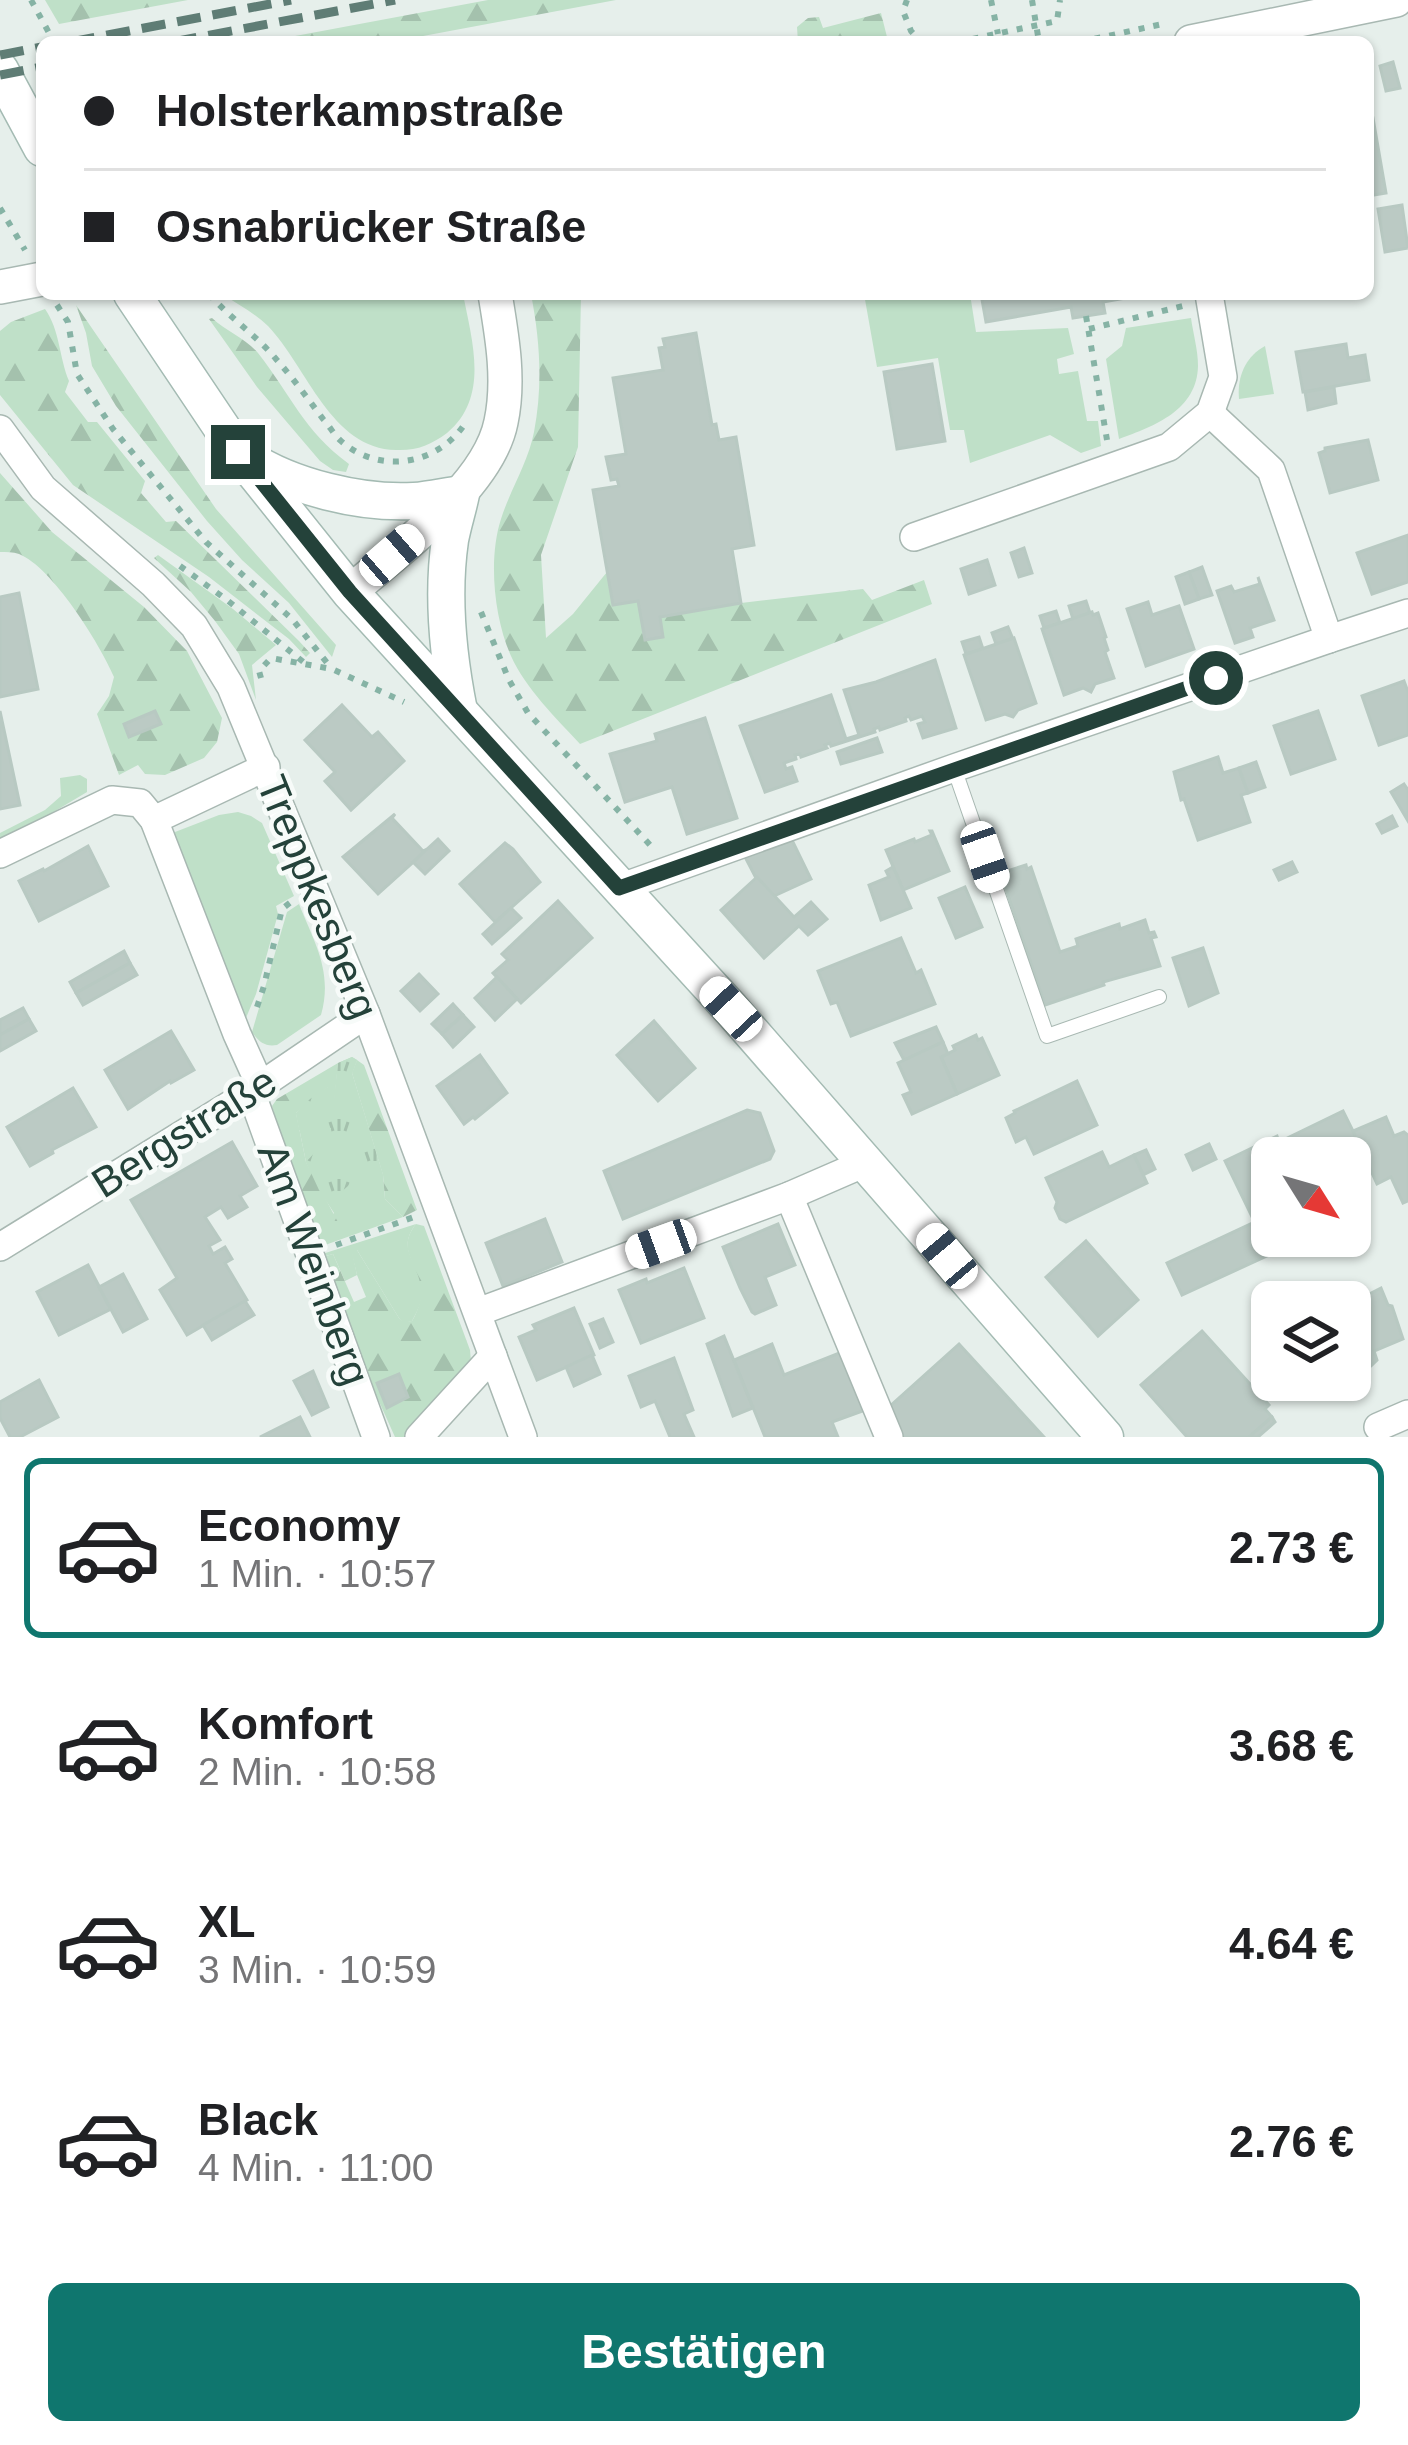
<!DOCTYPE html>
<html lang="de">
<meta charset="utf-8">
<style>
:root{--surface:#fff;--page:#f2f2f2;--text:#202124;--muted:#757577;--line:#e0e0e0;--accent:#0f766e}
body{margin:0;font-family:Helvetica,sans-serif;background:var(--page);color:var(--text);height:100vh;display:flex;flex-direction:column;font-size:45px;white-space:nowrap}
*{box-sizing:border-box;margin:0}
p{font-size:39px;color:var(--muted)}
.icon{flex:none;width:66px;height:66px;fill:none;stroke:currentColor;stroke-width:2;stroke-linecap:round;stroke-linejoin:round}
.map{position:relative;height:1437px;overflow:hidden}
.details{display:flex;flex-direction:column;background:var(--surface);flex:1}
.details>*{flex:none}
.top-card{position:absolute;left:36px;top:36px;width:1338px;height:264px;border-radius:18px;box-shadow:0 3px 9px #0004;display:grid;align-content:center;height:264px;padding:0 48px;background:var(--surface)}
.needle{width:78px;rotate:127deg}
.buttons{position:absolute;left:1251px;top:1137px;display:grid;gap:24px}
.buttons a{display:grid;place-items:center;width:120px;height:120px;border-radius:18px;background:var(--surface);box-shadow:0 3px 9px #0004;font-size:60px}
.end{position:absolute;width:54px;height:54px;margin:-27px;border:15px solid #24423a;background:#fff;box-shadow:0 0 0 6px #fff}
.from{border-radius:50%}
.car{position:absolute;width:36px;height:72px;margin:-36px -18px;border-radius:15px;box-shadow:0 0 9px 3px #0007;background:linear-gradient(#fff 24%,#345 0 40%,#fff 0 76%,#345 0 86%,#fff 0)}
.top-card b{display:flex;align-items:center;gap:42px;height:114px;font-size:45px}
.top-card b+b{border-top:3px solid var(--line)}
.top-card i{width:30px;height:30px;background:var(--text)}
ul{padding:21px 0 0;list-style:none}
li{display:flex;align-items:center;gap:36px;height:180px;margin:0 24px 18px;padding:0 24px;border:6px solid transparent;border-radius:18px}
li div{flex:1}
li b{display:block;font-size:45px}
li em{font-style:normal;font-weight:700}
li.active{border-color:var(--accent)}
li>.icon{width:108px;height:108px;stroke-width:1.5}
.primary-button{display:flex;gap:24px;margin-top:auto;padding:24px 48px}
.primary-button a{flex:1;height:138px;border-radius:18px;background:var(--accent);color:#fff;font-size:48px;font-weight:700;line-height:138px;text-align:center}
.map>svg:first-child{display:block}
.green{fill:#bfe0c8}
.forest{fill:url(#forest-firs)}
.park{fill:url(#park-tufts)}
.building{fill:#bbcac4;stroke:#b8c9c2;stroke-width:3}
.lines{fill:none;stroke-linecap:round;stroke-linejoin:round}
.service-casing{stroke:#a8b8b2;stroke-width:16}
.minor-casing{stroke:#a8b8b2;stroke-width:30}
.tertiary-casing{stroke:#a8b8b2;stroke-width:36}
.secondary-casing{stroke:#a4bbb3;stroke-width:39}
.path{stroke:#86b3a5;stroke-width:6;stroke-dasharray:6 9;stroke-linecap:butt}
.service{stroke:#fff;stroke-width:14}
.minor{stroke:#fff;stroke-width:27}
.tertiary{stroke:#fff;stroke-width:33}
.secondary{stroke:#fff;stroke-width:36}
.rail{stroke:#5f7d75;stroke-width:9;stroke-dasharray:24 12;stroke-linecap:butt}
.route{stroke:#24423a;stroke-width:15}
.labels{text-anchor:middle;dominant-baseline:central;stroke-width:9;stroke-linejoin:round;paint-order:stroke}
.street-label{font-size:42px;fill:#24423a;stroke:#f7fbf9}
</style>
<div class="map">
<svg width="1408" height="1437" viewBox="0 0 1408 1437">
<defs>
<pattern id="forest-firs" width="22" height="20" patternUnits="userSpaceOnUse" patternTransform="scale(3)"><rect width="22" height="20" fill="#bfe0c8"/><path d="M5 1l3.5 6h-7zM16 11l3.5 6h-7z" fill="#a4c1ad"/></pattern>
<pattern id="park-tufts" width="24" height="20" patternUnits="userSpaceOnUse" patternTransform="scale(3)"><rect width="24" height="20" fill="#bfe0c8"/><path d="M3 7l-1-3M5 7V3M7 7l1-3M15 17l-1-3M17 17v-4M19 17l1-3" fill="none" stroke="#a4c1ad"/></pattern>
</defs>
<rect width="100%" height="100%" fill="#e6efeb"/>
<g class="green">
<path d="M 223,294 L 463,294 C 472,341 490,397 447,433 C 431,445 416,451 396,450 C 331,449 307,367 268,326 C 255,313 238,305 223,294 Z"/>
<polygon points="864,294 970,294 976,332 1068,328 1074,354 1057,359 1059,374 1078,371 1087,421 1098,421 1101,446 1081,453 1050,435 970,463 964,430 950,430 938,358 877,367"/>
<path d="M 1191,318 C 1193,333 1198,350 1198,366 C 1197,410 1155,426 1119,439 L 1106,359 L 1122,346 L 1126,328 Z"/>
<path d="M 1265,346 L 1274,394 L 1239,399 C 1237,377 1245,357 1265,346 Z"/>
<polygon points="80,775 87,779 87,792 0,844 0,833 45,810 61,796 60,778"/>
<polygon points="238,812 251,816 262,823 294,896 276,906 278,914 256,994 243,1025 170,841 175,832 219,815"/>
<path d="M 299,904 C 315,944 333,972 321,1015 L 277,1045 C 265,1047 259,1042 252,1032 L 287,912 Z"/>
<polygon points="352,1057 357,1060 352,1073 383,1175 385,1199 403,1217 314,1249 311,1243 334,1213 319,1190 306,1162 296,1113 334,1100 338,1063"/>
<path d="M 416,1224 C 394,1252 423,1264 422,1292 C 422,1302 417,1312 412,1321 L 404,1323 L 399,1318 L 357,1250 L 352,1251 L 357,1275 L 345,1281 L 333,1254 L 315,1259 L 316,1256 Z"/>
</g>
<g class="forest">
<polygon points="45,0 188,0 59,24"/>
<polygon points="488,0 616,0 391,42 263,42"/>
<polygon points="881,13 887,37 893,42 798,42 797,27 808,18 819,17 823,28"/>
<path d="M 531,294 L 581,294 L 578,447 L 541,555 L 546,638 L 573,614 L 607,572 L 613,605 L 638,601 L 645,640 L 660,617 L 741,603 L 863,589 L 872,600 L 924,580 L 932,604 L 580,744 C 556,718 526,689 511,656 C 494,618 488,559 501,519 C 510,490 528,463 534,432 C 543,385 540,341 531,294 Z"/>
<polygon points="76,305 216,509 336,645 332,657 289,603 242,560 207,521 116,406 92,366 86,333"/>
<path d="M 45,309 C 60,330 59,357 69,381 L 65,392 L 88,422 L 97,422 L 145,481 L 141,493 L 166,522 L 176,521 L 299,641 L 310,653 L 306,657 L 289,639 L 209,577 L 73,485 L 0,395 L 0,331 L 11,322 Z"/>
<path d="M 212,318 C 226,331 245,338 258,353 C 291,395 303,430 349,464 L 346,472 L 333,470 L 320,461 L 257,387 L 209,319 Z"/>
<path d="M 0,473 L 52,532 L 144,607 L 187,651 L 222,718 L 217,742 L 204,758 L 165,775 L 145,774 L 138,765 L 119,775 L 97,714 L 109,696 L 114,677 C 100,644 52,567 19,554 C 13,552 6,552 0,552 Z"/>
<polygon points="158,555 233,609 276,645 252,665 256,700 239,654 215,621 191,592 154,558"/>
<polygon points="357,1060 364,1065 417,1210 403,1217 385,1199 383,1175 352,1073"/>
<polygon points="338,1063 334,1105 328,1087 296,1113 306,1162 340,1226 337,1231 311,1243 272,1106 277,1099"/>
<path d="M 416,1224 L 424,1226 L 470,1350 L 471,1361 L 410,1437 L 395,1437 L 315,1259 L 333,1254 L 354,1302 L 366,1297 L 357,1275 L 351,1250 L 357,1250 L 399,1318 L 404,1322 L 412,1321 C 441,1271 388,1259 416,1224 Z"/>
</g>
<polygon class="park" points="352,1057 357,1060 352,1074 383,1175 369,1188 358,1177 329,1203 319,1190 306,1162 331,1135 331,1128 299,1130 296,1113 310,1099 329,1086 334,1100 338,1063"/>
<g class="building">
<polygon points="1393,62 1400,88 1386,91 1380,66"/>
<polygon points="1373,118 1386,193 1368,196 1368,119"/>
<polygon points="1402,205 1408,248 1385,252 1378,209"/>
<polygon points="981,294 1137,294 1137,296 1103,302 1105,313 1086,316 1073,318 1071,307 986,322"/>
<polygon points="696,333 712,425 716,424 719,440 736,437 754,545 732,549 741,603 660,617 663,637 645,640 638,601 613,605 593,490 619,486 617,479 611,480 606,457 626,454 613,378 663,370 659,348 665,347 663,339"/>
<polygon points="1346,344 1348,358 1365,355 1369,380 1303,392 1296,352"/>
<polygon points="932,364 945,441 897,449 884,372"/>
<polygon points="1334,387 1336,403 1308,410 1305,392"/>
<polygon points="1368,440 1378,480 1330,493 1319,453 1325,451 1325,448"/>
<polygon points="1408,535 1408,582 1372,594 1357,553"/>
<polygon points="1024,548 1032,573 1019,577 1011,553"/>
<polygon points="987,560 995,585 969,594 961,569"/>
<polygon points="1202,567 1212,595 1199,599 1189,572"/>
<polygon points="1189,572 1199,599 1185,604 1176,577"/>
<polygon points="1258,577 1274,620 1250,628 1253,637 1235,643 1217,591 1231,586 1234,592 1260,584"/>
<polygon points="19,593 38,689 0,697 0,597"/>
<polygon points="1086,601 1090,613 1073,619 1069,606"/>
<polygon points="1148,602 1152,615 1179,606 1194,649 1146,666 1127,609"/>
<polygon points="1056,611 1060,623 1044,628 1040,616"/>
<polygon points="1092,612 1093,615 1098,613 1106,637 1104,638 1108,650 1105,652 1114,678 1095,684 1091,692 1083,688 1064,695 1042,629"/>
<polygon points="1008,627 1013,639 996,644 992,633"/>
<polygon points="979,637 983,649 966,654 962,642"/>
<polygon points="1014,638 1036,703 1018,710 1013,717 1005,714 986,720 964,655"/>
<polygon points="935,660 956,728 923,738 918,724 925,722 922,716 911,720 909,716 905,718 906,721 880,730 879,727 874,729 875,732 831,746 830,743 825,745 827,748 801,757 800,754 795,755 796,759 784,763 786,769 792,767 797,781 765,792 740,726 831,695 846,739 859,735 844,690 876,682"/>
<polygon points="1404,681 1408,692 1408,735 1379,745 1362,696"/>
<polygon points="342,705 372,737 378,732 404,761 351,810 325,781 335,772 305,740"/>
<polygon points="0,711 20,805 0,809"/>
<polygon points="155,711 161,724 129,737 124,724"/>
<polygon points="1318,711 1335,759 1291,774 1274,726"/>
<polygon points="705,718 737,818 687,834 672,787 625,802 610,754 657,741 655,734"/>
<polygon points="877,738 882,752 841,764 837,752"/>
<polygon points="1218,757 1223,773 1239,768 1248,793 1241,795 1250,822 1198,840 1184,799 1181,800 1174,772"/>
<polygon points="1256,762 1265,787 1248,793 1239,768"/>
<polygon points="1404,784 1408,790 1408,821 1391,792"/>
<polygon points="395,814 392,818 423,851 428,849 378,894 343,857"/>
<polygon points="1392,816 1397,826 1382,833 1377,824"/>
<polygon points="930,831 932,831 949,871 903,890 886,850 914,839 915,842 932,835"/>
<polygon points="789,834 811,879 774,896 756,878 744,855"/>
<polygon points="438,839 449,851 425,874 413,862"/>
<polygon points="505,843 513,849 540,882 495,922 460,884"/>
<polygon points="88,846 108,886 39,921 19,881 43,869 44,871"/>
<polygon points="1292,862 1297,872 1279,880 1274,870"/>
<polygon points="1026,865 1027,869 1031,867 1060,952 1078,946 1076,939 1119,924 1120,929 1145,920 1149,933 1154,932 1156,937 1151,938 1160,966 1103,982 1104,985 1045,1005 1002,877 1005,876 1004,872"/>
<polygon points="893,867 911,908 881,920 869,885 889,877 886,871"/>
<polygon points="757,877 794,917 811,902 827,919 808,935 799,926 764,958 721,910"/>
<polygon points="965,887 982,927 956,938 939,898"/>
<polygon points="558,901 592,938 521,1003 493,973 508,960 502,954"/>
<polygon points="511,908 521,918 492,944 483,934"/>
<polygon points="901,938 916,973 921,970 935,1004 851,1036 837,1002 831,1004 818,971"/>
<polygon points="1203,948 1218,993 1189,1006 1173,958"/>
<polygon points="124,951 130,963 76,993 70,982"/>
<polygon points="130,963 137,975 83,1005 76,993"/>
<polygon points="419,974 438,994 420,1011 401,991"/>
<polygon points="497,977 517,999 495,1020 475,998"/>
<polygon points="453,1004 463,1015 442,1034 432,1024"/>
<polygon points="23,1008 29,1019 0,1035 0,1020"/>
<polygon points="463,1015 474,1027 453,1047 442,1034"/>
<polygon points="29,1019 36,1031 0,1051 0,1035"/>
<polygon points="654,1021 695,1068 658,1101 617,1055"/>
<polygon points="936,1027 943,1042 904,1060 895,1043"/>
<polygon points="171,1031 194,1070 171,1083 170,1081 128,1109 105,1070"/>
<polygon points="976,1035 978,1040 982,1038 999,1075 957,1094 941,1057 955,1050 953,1046"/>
<polygon points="943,1042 948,1054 941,1057 957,1094 912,1114 903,1095 911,1092 898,1063"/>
<polygon points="480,1055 507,1093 475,1119 473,1117 464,1124 437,1086"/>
<polygon points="1077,1081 1097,1125 1034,1154 1026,1137 1016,1142 1006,1118 1015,1113 1014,1111"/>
<polygon points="73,1088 96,1127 52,1150 53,1153 30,1166 7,1127"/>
<polygon points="747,1110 760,1113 774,1151 770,1159 623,1219 604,1171"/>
<polygon points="1343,1111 1356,1137 1314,1158 1272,1158 1272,1214 1255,1223 1225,1161 1277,1136 1279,1142"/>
<polygon points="1386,1117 1394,1136 1404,1132 1408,1135 1408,1201 1403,1203 1391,1177 1377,1184 1353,1131"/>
<polygon points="232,1142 257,1186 240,1196 247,1207 228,1218 221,1207 205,1217 220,1240 209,1246 213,1254 225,1247 232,1259 225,1263 247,1300 187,1335 160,1290 177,1278 131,1200"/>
<polygon points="1209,1144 1216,1159 1193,1170 1186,1155"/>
<polygon points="1146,1150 1155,1169 1143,1175 1134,1155"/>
<polygon points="1102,1152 1109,1167 1134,1155 1147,1183 1066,1222 1060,1219 1055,1208 1057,1202 1046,1178"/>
<polygon points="1272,1214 1272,1236 1289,1236 1293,1244 1182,1295 1167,1263"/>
<polygon points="545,1219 562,1262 503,1286 486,1243"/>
<polygon points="778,1224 795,1265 765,1277 776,1305 755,1314 752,1312 740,1288 723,1247"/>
<polygon points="1086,1241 1138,1300 1098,1336 1046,1277"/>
<polygon points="88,1265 111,1309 59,1335 37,1292"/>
<polygon points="684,1268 704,1318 641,1343 619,1290 646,1279 647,1283"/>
<polygon points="123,1274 147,1319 123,1332 99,1287"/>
<polygon points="1381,1288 1388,1305 1392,1306 1403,1339 1374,1351 1377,1360 1371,1366 1365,1365 1360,1358 1350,1362 1350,1304"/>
<polygon points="245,1301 254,1315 212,1340 203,1325"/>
<polygon points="574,1308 594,1355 537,1380 519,1337 536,1330 533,1325"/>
<polygon points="603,1319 613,1342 600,1348 590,1324"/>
<polygon points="1202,1331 1269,1405 1265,1409 1272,1417 1249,1437 1187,1437 1141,1385"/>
<polygon points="724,1336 753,1408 733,1416 707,1344"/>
<polygon points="772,1344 784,1375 842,1352 865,1410 832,1422 838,1437 765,1437 734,1360"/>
<polygon points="959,1344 1044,1437 900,1437 888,1408"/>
<polygon points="592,1355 600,1374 574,1386 566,1367"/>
<polygon points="674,1358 693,1410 684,1414 694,1437 670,1437 655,1401 641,1407 629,1376"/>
<polygon points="313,1371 328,1407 312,1415 294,1381"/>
<polygon points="399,1374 408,1397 387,1408 377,1383"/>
<polygon points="39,1380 58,1417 20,1437 10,1437 0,1418 0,1402"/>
<polygon points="300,1417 310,1437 260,1437"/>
<polygon points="1272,1417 1275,1422 1258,1437 1249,1437"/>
</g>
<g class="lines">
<g class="service-casing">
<polyline id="service" points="954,768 1047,1036 1159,997"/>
</g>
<g class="minor-casing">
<g id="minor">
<polyline points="0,429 43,488 153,584 194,626 231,687 366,1014 523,1437"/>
<polyline points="914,537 1169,447 1210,413 1223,377 1209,294"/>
<polyline points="1329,639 1408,613"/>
<polyline points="154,820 266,767"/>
<polyline points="0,854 112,800 140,803 154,820 237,1034 260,1085"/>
<polyline points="619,888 954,768 1329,639 1271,470 1210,413"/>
<polyline points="251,1092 376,1437"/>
<polyline points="789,1196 889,1437"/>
<polyline points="0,1247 251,1092 366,1014"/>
<polyline points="478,1312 789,1196 865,1163"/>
<polyline points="1378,1427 1408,1414"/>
<polyline points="419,1437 493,1356"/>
</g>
</g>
<g class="tertiary-casing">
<g id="tertiary">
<polyline points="1191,42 1396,0"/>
<polyline points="0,287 42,279"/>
<path d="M 350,592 C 398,550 488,487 501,422 C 510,380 502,336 495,294"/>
</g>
</g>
<g class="secondary-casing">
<g id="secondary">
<polyline points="0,70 42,148"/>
<polyline points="132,294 238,452 350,592 731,1009 1105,1437"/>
<path d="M 247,458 C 291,487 361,504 414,501 C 429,500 446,496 461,494 C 458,509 453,524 450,540 C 442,595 448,656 459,711"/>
</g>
</g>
<g class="path">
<polyline points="31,0 54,42"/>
<polyline points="907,0 903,11 911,31 921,42"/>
<polyline points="991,0 998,34"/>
<polyline points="1032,0 1039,42"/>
<polyline points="958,42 1057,21 1060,0"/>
<polyline points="1080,42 1167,23"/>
<polyline points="0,208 25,250"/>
<path d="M 209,294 C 230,318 256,335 276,359 C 293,378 308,399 323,419 C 329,425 334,435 341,441 C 378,474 436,466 464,425"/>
<polyline points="57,305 68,322 77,374 113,429 206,542 292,619 332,669"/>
<polyline points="1086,316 1107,440"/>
<polyline points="1089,329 1183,306"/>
<polyline points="180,566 227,600 307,665"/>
<polyline points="481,612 509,680 528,713 651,846"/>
<polyline points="261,678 259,671 271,658 332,669 404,702"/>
<polyline points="257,1007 264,986 282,909 291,902"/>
<polyline points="336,1245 414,1217"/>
</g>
<use href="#service" class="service"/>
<use href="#minor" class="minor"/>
<use href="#tertiary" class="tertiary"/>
<use href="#secondary" class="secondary"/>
<g class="rail">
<polyline points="71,42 291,0"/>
<polyline points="173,42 395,0"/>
<polyline points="0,55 42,47"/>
<polyline points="0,75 42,67"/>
</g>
</g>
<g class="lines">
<polyline class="route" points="238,452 350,592 619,888 1216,678"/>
</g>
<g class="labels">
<g class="street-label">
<text transform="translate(318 897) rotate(68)">Treppkesberg</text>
<text transform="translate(184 1132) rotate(-32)">Bergstraße</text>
<text transform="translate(314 1264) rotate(70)">Am Weinberg</text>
</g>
</g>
</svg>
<div class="buttons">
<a><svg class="needle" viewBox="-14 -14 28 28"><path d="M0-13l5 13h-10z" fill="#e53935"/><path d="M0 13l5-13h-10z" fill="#757577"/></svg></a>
<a><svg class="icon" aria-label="layers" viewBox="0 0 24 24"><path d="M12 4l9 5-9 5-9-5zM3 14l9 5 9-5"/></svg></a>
</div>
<i class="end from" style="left:1216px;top:678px"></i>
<i class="end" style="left:238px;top:452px"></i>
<i class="car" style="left:392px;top:555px;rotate:49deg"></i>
<i class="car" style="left:985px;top:857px;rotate:161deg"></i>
<i class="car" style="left:731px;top:1009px;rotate:317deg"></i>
<i class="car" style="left:661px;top:1244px;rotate:250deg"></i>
<i class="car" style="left:947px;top:1256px;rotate:320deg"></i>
<div class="top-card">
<b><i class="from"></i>Holsterkampstraße</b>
<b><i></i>Osnabrücker Straße</b>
</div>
</div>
<section class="details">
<ul>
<li class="active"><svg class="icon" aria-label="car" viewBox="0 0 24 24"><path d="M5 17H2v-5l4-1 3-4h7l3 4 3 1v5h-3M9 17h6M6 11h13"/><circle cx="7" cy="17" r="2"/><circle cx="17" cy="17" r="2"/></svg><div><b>Economy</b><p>1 Min. · 10:57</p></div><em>2.73 €</em></li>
<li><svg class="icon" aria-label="car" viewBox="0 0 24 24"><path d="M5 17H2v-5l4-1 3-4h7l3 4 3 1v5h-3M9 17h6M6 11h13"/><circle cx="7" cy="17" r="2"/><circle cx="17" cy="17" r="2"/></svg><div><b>Komfort</b><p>2 Min. · 10:58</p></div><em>3.68 €</em></li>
<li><svg class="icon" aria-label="car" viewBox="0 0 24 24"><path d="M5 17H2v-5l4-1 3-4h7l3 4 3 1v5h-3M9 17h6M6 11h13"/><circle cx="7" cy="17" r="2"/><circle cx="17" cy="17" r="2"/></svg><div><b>XL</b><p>3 Min. · 10:59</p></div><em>4.64 €</em></li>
<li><svg class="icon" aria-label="car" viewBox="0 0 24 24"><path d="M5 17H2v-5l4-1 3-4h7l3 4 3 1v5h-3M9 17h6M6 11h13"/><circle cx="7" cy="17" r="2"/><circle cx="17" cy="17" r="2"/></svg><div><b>Black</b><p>4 Min. · 11:00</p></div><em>2.76 €</em></li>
</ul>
<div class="primary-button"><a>Bestätigen</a></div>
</section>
